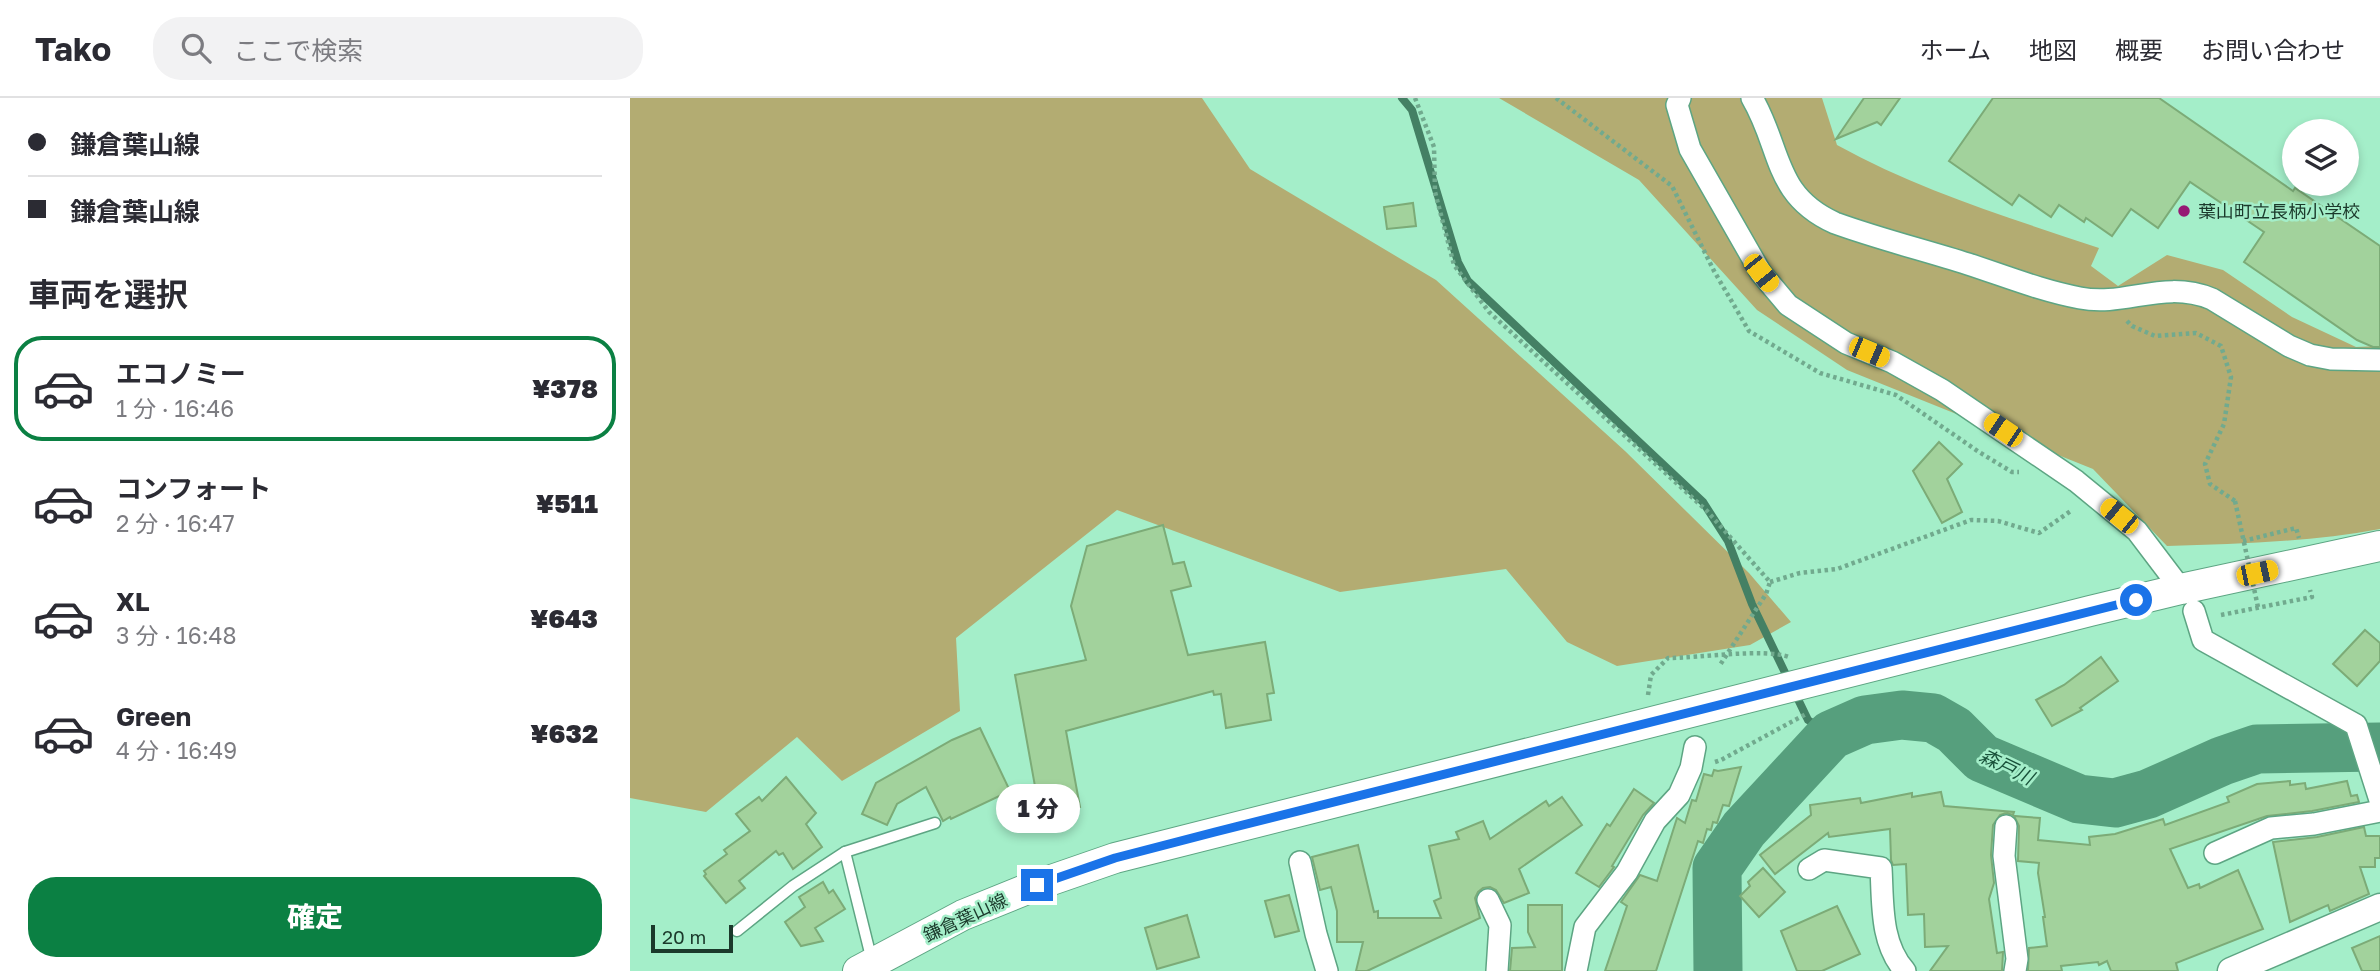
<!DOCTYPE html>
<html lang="ja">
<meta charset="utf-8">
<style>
:root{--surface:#fff;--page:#f2f2f3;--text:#2b2b33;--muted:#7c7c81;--line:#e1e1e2;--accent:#0b8043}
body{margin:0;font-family:"Golos Text","Noto Sans JP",sans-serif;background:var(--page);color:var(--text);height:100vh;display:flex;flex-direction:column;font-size:26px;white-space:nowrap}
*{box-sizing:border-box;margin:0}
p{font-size:23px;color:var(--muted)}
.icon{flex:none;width:38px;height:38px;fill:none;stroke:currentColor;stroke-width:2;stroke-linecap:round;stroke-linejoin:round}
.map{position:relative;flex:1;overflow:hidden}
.panel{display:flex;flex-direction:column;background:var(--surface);width:630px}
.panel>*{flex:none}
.top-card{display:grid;align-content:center;height:154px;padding:0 28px;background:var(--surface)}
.fabs{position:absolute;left:1652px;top:21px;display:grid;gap:14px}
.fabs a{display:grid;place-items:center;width:77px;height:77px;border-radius:50%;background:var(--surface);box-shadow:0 4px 10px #0003;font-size:35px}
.scale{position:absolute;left:21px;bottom:18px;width:82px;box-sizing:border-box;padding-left:7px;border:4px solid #1b392b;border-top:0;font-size:19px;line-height:24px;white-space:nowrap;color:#1b392b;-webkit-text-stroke:5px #a4eec9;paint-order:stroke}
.end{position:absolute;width:32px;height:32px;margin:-16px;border:9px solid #1a73e8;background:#fff;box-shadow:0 0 0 4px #fff}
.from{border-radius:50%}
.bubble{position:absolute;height:49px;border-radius:24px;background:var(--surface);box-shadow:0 4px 10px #0003;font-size:23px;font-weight:800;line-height:49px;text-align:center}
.car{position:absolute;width:21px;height:42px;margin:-21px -10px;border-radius:9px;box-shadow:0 0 5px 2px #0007;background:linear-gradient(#f5c518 24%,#345 0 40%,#f5c518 0 76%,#345 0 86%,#f5c518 0)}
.top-card b{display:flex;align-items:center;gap:24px;height:66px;font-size:26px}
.top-card b+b{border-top:2px solid var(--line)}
.top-card i{width:18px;height:18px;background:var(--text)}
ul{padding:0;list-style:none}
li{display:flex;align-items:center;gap:21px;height:105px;margin:0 14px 10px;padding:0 14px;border:4px solid transparent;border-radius:28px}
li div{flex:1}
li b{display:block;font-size:26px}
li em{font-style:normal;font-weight:800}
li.selected{border-color:var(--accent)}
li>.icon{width:63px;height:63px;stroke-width:1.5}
h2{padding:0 28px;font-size:32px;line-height:84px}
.primary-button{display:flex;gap:14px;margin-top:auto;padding:14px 28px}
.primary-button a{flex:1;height:80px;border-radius:28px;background:var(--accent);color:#fff;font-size:28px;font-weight:800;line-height:80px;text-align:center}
header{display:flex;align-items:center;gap:42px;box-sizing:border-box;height:98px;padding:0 35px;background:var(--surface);border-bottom:2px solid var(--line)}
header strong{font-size:33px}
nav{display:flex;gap:38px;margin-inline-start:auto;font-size:24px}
.search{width:490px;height:63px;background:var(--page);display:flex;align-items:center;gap:18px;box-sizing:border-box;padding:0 24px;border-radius:28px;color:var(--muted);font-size:26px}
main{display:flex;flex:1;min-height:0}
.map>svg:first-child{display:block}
.green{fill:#b3ac72}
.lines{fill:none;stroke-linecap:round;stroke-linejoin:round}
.stream{stroke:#448064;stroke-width:8}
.river{stroke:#569f7d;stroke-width:49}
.building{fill:#a2d29c;stroke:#7cab77;stroke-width:2}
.service-casing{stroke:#5da583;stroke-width:13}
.minor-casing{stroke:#5da583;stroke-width:24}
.tertiary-casing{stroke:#5da583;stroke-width:29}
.secondary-casing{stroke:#5da583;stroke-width:32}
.path{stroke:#71aa8e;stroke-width:4.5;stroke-dasharray:3.5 3.5;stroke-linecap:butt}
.service{stroke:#fff;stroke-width:10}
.minor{stroke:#fff;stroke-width:21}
.tertiary{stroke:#fff;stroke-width:26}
.secondary{stroke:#fff;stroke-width:30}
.path-bridge{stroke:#71aa8e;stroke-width:4.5;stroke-dasharray:3.5 3.5;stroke-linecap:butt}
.route{stroke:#1a73e8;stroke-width:9}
.poi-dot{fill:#961a74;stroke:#a4eec9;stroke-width:2.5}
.labels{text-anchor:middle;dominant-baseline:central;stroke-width:5;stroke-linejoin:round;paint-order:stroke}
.poi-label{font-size:18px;fill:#1b392b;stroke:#a4eec9;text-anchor:start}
.street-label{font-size:18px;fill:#1b392b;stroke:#a4eec9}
.water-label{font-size:19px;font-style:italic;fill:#19523a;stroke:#a4eec9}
</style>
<header>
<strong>Tako</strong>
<div class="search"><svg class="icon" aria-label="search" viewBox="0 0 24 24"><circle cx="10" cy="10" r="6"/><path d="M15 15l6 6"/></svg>ここで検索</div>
<nav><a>ホーム</a><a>地図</a><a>概要</a><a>お問い合わせ</a></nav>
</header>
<main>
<section class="panel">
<div class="top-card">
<b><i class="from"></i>鎌倉葉山線</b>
<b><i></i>鎌倉葉山線</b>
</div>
<h2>車両を選択</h2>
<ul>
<li class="selected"><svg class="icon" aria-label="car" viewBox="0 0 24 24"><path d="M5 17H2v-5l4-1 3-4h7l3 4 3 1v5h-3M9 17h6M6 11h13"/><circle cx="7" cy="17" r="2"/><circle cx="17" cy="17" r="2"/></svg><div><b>エコノミー</b><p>1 分 · 16:46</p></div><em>¥378</em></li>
<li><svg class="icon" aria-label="car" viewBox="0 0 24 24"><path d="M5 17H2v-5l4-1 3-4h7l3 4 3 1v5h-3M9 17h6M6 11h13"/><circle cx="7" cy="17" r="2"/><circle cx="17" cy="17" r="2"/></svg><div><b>コンフォート</b><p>2 分 · 16:47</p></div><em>¥511</em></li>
<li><svg class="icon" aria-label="car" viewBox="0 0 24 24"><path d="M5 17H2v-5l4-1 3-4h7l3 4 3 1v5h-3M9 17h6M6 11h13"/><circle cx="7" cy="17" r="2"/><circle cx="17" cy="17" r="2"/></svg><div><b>XL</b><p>3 分 · 16:48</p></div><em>¥643</em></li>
<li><svg class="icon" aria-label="car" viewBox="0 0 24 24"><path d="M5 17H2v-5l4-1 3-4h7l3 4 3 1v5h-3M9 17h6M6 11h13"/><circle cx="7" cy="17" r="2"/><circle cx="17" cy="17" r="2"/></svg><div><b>Green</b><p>4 分 · 16:49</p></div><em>¥632</em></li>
</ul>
<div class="primary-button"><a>確定</a></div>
</section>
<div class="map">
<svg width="1750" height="873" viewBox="0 0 1750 873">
<rect width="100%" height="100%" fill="#a4eec9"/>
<g class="green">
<polygon points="0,0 572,0 620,71 806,182 995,353 1119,475 1161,524 1120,547 987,568 937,544 876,471 710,494 487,412 326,540 330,613 212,683 167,639 76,714 0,700"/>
<path d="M 869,0 L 1192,0 L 1207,47 C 1290,93 1380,120 1469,150 L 1461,168 L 1488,188 L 1537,157 L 1593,172 L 1662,219 L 1726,249 L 1750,248 L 1750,431 C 1680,444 1608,446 1537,448 L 1463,371 L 1217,272 L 1127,212 L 1009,82 Z"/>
</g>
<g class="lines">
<g class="stream">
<polyline points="772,0 782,12 828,164 838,183 1073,404 1098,443 1122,506 1159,583"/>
<polyline points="1165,595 1178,622 1201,637"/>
</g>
<polyline class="river" points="1088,873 1087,770 1114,731 1201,637 1235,622 1272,617 1303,620 1324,632 1352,660 1449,701 1485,705 1518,696 1592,663 1627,651 1750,649"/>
</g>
<g class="building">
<polygon points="1234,0 1270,0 1251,27 1247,24 1206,41"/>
<polygon points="1363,0 1529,0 1663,93 1665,90 1750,148 1750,249 1743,249 1727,242 1614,164 1634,134 1560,84 1528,130 1501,111 1482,138 1456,120 1454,124 1429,107 1421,119 1389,97 1382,107 1319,63"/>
<polygon points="783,105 786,128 757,131 754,109"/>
<polygon points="1309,344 1332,366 1317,381 1332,414 1312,425 1283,373"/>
<polygon points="533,427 543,466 554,464 561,488 541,493 558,557 635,544 644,595 637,596 641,622 596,630 591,596 584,597 583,593 436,633 450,709 410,716 385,577 456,562 441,508 457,448"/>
<polygon points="1735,532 1750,545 1750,563 1727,588 1703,566"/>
<polygon points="1471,559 1488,583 1450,610 1452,612 1422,628 1406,602 1434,587"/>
<polygon points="350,630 380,693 321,721 320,719 313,723 296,689 267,706 257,727 232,716 246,685 322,642"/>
<polygon points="1111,669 1099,708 1093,707 1087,725 1083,724 1081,732 1077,731 1073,745 1068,743 1026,873 975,873 997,808 991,804 1010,777 1027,783 1047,720 1055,725 1062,702 1066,703 1074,676 1082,678 1084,672 1088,673"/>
<polygon points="156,679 186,715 176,726 192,749 163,771 153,755 149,757 146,753 109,783 115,790 96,805 74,778 76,776 74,773 97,756 94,752 120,733 106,716 129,699 132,703"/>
<polygon points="1660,683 1660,687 1675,685 1676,691 1717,683 1721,698 1727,697 1729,704 1682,713 1637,718 1540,751 1558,790 1569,786 1570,790 1608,772 1633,831 1546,865 1548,873 1481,873 1477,863 1469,867 1468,864 1431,868 1432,873 1398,873 1399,850 1417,848 1413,819 1415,819 1408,775 1409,765 1388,763 1389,728 1384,718 1410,720 1408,742 1460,747 1459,739 1485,736 1533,721 1535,727 1599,704 1597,699 1627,686"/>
<polygon points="1004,691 1024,705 1013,717 982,768 984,769 969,789 946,775 977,726 980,728"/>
<polygon points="1311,694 1314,708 1384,714 1383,717 1376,715 1370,717 1363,727 1361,757 1364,785 1359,801 1367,855 1373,854 1372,873 1300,873 1318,848 1295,849 1294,816 1278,817 1276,766 1263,767 1261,762 1260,731 1199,739 1198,735 1145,776 1130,757 1181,717 1180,707 1230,700 1231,705 1282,695 1282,699"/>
<polygon points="932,699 952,727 889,771 899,795 874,805 866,792 860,789 853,790 848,794 845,800 850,820 737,873 726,873 733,844 707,844 707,813 701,789 690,792 682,759 728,747 744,814 748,813 748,820 811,820 804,803 811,800 799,748 829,741 826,734 853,723 860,741 916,703 919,708"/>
<polygon points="1734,729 1736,738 1750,738 1750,760 1745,760 1745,769 1730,769 1739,796 1700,813 1698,807 1660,824 1643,744 1687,739"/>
<polygon points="1133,770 1155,794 1129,819 1110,798 1120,788 1118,784"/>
<polygon points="193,784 199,795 203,792 215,811 185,830 193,843 171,848 155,824 175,809 169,799"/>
<polygon points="659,797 669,833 645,839 635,803"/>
<polygon points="898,807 932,807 932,873 880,873 882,850 905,849 898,834"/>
<polygon points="1207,808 1230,856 1192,873 1167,873 1151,833"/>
<polygon points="557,817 569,859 527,871 515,830"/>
<polygon points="1750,838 1750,873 1732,873 1722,850"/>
</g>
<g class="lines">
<g class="service-casing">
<g id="service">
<polyline points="215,754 305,725"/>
<polyline points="107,833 163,788 215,754 242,863"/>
</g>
</g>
<g class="minor-casing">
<g id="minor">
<polyline points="1050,0 1047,7 1060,51 1131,175 1158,207 1216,245 1262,264 1312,292 1446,383 1507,433 1551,491"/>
<path d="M 1122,0 C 1152,51 1143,97 1205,125 C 1249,141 1294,152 1338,166 C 1375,178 1412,193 1450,200 C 1496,209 1533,181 1582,201 L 1659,248 L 1680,257 L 1701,261 L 1750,262"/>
<polyline points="1564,513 1573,542 1726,627 1750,702"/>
<polyline points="1376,728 1374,758 1387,861 1385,873"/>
<polyline points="1585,755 1641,730 1684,726 1750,713"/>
<polyline points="670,764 686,836 697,873"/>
<path d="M 1179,771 L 1194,762 L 1251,770 C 1253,805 1250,845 1275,873"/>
<polyline points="858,802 870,827 867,873"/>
<polyline points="946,873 955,829 997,774 1025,723 1049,697 1061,670 1065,649"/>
</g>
</g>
<g class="tertiary-casing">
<polyline id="tertiary" points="1601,873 1750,809"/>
</g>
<g class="secondary-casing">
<polyline id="secondary" points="228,873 333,817 407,787 485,760 1460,513 1551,491 1750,448"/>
</g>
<g class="path">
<polyline points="785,0 804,49 805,94 824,167 859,214 1077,413 1140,484 1136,496 1090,567"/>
<polyline points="926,0 1042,88 1084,173 1119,233 1190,275 1266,297 1349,354 1382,374 1389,374"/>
<polyline points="1497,223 1502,228 1525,238 1566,235 1591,248 1601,279 1594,326 1575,366 1580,386 1605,403"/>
<polyline points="1613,443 1666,430 1669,440"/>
<polyline points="1140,484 1170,475 1207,471 1341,422 1368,423 1409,435 1442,412"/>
<polyline points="1591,517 1682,499 1680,492"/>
<path d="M 1018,597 L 1021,577 L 1038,560 C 1067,560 1136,550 1159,559"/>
<polyline points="1085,664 1091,662 1176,616"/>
</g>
<use href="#service" class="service"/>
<use href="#minor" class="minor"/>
<use href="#tertiary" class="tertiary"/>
<use href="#secondary" class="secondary"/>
<polyline class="path-bridge" points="1605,403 1628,509"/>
</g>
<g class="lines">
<polyline class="route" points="407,787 485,760 585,734 1506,502"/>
</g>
<circle class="poi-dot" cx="1554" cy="113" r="7"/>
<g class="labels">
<g class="poi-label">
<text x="1568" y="113">葉山町立長柄小学校</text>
</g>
<g class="street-label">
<text transform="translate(335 819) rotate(-25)">鎌倉葉山線</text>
</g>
<g class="water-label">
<text transform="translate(1377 668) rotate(26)">森戸川</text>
</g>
</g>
</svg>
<div class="fabs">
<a><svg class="icon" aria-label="layers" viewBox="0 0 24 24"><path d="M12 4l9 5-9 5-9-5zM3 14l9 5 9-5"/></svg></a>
</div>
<div class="scale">20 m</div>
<i class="end from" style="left:1506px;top:502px"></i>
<i class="end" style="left:407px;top:787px"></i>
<div class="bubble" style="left:366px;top:686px;width:84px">1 分</div>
<i class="car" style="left:1131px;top:175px;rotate:141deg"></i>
<i class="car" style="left:1239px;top:254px;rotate:113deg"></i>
<i class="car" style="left:1373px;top:332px;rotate:304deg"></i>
<i class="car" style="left:1489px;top:418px;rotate:309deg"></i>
<i class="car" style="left:1627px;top:475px;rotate:78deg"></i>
</div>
</main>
